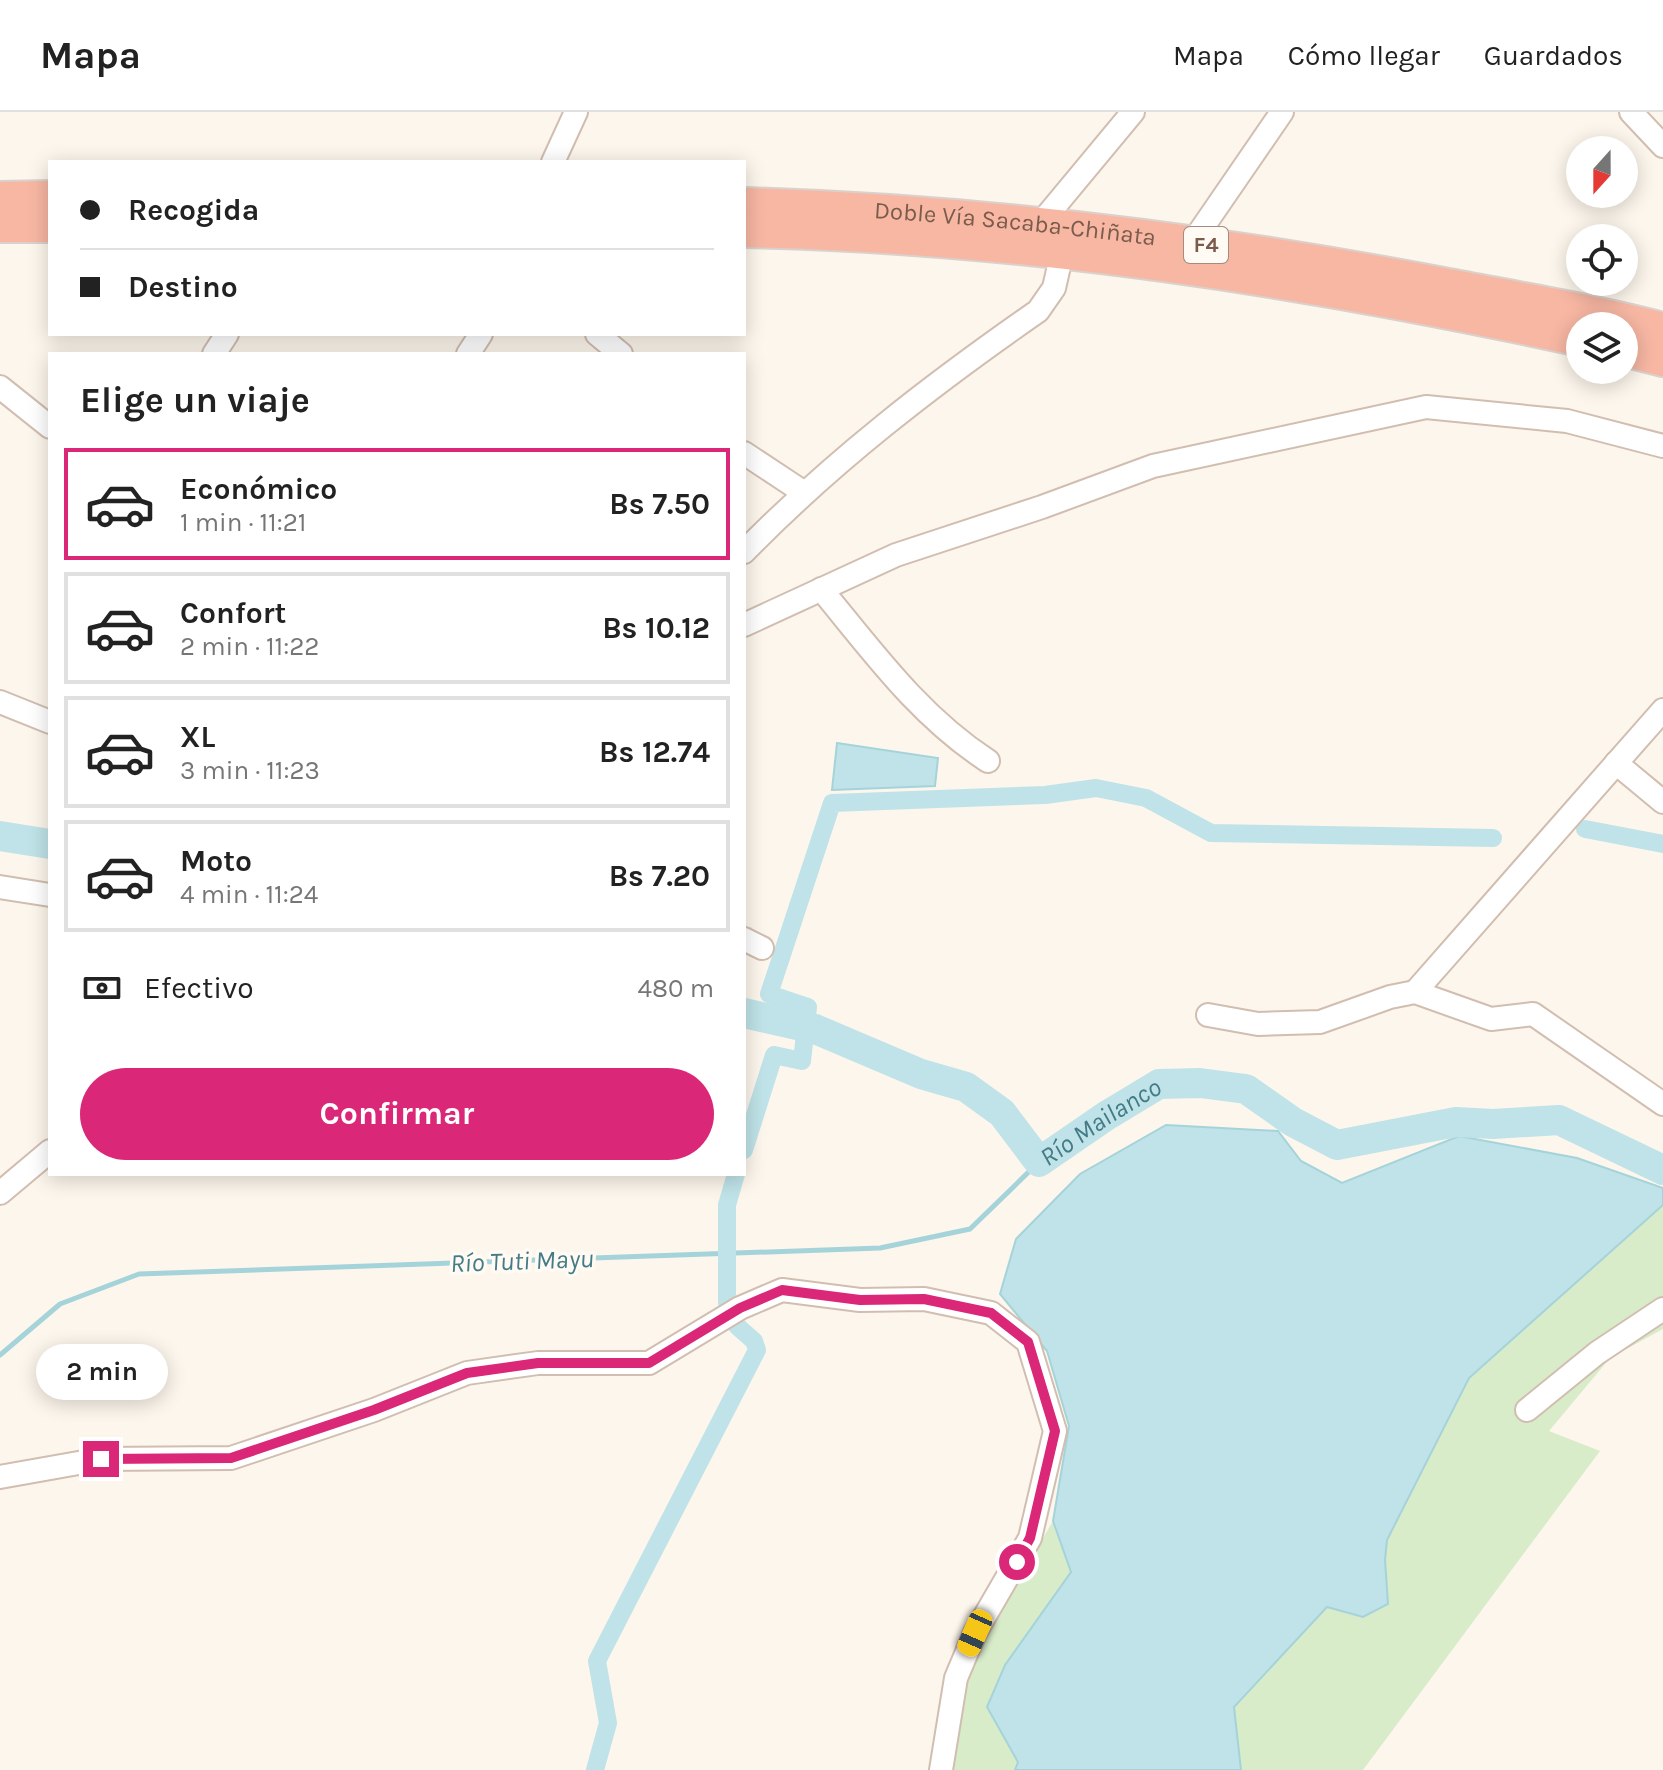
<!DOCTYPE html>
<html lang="es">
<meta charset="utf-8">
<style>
:root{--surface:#fff;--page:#f2f2f2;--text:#222;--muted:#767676;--line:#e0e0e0;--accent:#db2777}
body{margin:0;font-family:Karla,sans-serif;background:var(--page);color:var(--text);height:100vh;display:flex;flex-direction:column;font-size:30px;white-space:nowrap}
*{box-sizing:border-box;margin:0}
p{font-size:26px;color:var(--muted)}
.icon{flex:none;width:44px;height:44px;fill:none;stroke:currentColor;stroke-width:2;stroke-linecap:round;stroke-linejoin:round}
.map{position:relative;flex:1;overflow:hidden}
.sheet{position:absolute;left:48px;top:240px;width:698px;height:824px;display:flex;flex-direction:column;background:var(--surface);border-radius:0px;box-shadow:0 4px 20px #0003}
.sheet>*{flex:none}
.top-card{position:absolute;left:48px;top:48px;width:698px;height:176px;border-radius:0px;box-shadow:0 4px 20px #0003;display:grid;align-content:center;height:176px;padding:0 32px;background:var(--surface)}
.needle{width:52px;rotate:201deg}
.fabs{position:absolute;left:1566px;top:24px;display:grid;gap:16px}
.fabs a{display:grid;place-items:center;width:72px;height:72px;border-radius:50%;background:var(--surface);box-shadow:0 4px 20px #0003;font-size:40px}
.end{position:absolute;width:36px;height:36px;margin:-18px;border:10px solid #db2777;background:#fff;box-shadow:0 0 0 4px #fff}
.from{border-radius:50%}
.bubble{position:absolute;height:56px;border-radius:28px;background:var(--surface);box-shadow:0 4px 20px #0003;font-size:26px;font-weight:700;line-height:56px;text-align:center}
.car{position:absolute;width:24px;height:48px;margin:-24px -12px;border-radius:10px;box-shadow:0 0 6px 2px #0007;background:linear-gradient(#f5c518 24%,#345 0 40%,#f5c518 0 76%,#345 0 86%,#f5c518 0)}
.top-card b{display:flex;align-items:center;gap:28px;height:76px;font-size:30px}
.top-card b+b{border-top:2px solid var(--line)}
.top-card i{width:20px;height:20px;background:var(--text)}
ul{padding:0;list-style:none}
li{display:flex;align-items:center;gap:24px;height:112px;margin:0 16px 12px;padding:0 16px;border:4px solid var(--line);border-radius:0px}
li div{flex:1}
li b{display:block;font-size:30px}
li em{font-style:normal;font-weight:700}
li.selected{border-color:var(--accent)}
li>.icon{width:72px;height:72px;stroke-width:1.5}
h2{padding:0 32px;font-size:36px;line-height:96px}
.pay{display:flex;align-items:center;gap:20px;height:88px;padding:0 32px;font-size:30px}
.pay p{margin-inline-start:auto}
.cta{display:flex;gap:16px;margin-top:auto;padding:16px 32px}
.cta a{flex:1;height:92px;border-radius:48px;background:var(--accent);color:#fff;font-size:32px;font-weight:700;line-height:92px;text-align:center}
header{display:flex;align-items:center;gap:48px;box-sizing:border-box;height:112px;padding:0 40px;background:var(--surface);border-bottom:2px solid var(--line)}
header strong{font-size:38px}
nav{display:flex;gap:44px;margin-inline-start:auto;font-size:28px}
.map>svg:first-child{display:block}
.green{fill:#d8ecc9}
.water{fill:#bfe3e8;stroke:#a5d3da;stroke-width:2}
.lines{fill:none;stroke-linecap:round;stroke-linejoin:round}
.stream{stroke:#a5d3da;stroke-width:5}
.canal{stroke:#bfe3e8;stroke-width:18}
.river{stroke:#bfe3e8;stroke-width:30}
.minor-casing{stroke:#d1beb0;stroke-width:26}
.highway-casing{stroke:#dad1cd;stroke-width:36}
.minor{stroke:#fff;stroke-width:22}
.highway{stroke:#f7b7a3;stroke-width:32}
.route{stroke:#db2777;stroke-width:10}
.labels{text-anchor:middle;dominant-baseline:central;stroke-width:7;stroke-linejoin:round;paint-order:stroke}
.shield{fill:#fffaf3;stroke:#a28b7f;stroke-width:2}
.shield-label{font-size:22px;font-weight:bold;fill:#7a5c4d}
.street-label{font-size:24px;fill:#7a5c4d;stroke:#fffaf3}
.water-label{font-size:26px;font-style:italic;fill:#437c86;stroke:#fffaf3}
</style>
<header>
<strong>Mapa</strong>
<nav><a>Mapa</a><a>Cómo llegar</a><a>Guardados</a></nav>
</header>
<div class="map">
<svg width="1663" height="1658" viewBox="0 0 1663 1658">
<rect width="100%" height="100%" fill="#fdf6ec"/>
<g class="green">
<polygon points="1663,1093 1663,1217 1610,1246 1549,1319 1600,1339 1363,1658 1241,1658 1234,1595 1328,1495 1363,1505 1388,1492 1385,1448 1387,1428 1469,1266"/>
<polygon points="1053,1409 1071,1460 1005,1553 987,1595 1018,1650 1015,1658 951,1658 962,1581 981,1531"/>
</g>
<g class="water">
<polygon points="837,631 938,646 935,674 832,678"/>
<polygon points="1166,1013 1278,1019 1301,1049 1342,1071 1459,1024 1577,1046 1663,1076 1663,1093 1469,1266 1387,1428 1385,1448 1388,1492 1363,1505 1327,1495 1234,1595 1241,1658 1015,1658 1018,1650 987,1595 1005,1553 1071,1460 1053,1409 1069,1314 1047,1239 1000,1182 1016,1127 1080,1062"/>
</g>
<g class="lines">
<polyline class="stream" points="0,1243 60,1192 139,1162 880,1136 970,1117 1039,1050"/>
<g class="canal">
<polyline points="1585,717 1663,732"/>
<polyline points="744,1038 774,943 802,949 808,895 769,882 832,691 1045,683 1096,676 1146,686 1211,721 1493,726"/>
<polyline points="727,1191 727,1093 736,1062"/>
<polyline points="595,1658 608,1611 597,1549 757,1238 754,1229 737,1214"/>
</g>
<g class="river">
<polyline points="0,724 50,732"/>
<path id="s1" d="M 744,901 L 815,917 L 921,962 L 966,975 L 1002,1001 L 1039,1050 L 1106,1004 L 1159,972 L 1200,971 L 1246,977 L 1293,1010 L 1337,1033 L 1456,1010 L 1493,1012 L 1559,1008 L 1663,1058"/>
</g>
<g class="minor-casing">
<g id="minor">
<polyline points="1631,0 1663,34"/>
<polyline points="553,50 576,0"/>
<polyline points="1040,112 1133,0"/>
<polyline points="1192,131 1282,0"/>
<polyline points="597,222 621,242"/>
<polyline points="214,242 227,222"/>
<polyline points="468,242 481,222"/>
<polyline points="0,275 50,315"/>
<polyline points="744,341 803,380"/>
<path d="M 744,440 C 833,349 933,272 1038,199 L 1054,176 L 1062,141"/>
<path d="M 821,477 C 873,540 919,604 988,649"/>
<polyline points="744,513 896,443 1042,395 1153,354 1426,295 1567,309 1663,334"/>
<polyline points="0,590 50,610"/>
<polyline points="1616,651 1663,690"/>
<polyline points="0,775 50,783"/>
<polyline points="744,827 762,836"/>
<polyline points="1415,880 1663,598"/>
<polyline points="1208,903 1258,912 1320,910 1390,885 1415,880 1491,907 1533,902 1663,992"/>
<polyline points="0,1081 50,1039"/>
<polyline points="1527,1298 1597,1241 1663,1197"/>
<polyline points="0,1365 101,1347 231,1346 374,1298 467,1261 538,1251 649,1251 740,1196 782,1178 860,1188 924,1187 991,1201 1028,1230 1055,1319 1030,1426 975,1521 956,1566 941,1658"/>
</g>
</g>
<g class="highway-casing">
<g id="highway">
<polyline points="0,86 50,85"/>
<path id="s2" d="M 744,92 C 979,99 1213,128 1443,172 C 1516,186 1591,198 1663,217"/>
<polyline points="0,114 50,114"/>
<path d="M 744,119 C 1025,125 1305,168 1580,228"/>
<polyline points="1624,238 1663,248"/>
</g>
</g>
<use href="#minor" class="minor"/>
<use href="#highway" class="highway"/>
</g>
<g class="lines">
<polyline class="route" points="101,1347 231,1346 374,1298 467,1261 538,1251 649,1251 740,1196 782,1178 860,1188 924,1187 991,1201 1028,1230 1055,1319 1030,1426 1017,1450"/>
</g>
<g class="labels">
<rect class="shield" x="1184" y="115" width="44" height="36" rx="6"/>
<g class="shield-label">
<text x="1206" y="133">F4</text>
</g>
<g class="street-label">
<text stroke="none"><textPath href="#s2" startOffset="272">Doble Vía Sacaba-Chiñata</textPath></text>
</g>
<g class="water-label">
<text stroke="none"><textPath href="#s1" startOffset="414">Río Mailanco</textPath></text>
<text transform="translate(522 1149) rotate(-2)">Río Tuti Mayu</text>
</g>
</g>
</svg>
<div class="fabs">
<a><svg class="needle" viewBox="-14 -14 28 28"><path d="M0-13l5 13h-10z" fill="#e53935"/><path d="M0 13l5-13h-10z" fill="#767676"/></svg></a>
<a><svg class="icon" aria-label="locate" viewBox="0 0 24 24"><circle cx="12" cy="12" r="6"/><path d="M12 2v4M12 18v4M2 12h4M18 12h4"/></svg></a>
<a><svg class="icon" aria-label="layers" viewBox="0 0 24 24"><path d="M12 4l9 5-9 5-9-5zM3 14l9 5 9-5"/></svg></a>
</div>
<i class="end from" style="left:1017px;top:1450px"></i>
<i class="end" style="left:101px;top:1347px"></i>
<div class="bubble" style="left:36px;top:1232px;width:132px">2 min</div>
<i class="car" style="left:975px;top:1521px;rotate:204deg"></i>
<div class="top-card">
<b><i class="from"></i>Recogida</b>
<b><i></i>Destino</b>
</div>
<section class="sheet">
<h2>Elige un viaje</h2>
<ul>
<li class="selected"><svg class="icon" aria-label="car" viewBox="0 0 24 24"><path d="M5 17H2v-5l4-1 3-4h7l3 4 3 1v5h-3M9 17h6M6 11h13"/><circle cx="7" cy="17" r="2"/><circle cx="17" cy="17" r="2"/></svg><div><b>Económico</b><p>1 min · 11:21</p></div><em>Bs 7.50</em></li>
<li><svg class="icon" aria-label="car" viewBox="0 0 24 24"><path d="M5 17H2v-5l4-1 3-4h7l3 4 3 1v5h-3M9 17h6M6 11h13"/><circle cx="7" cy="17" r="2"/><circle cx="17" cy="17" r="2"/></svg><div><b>Confort</b><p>2 min · 11:22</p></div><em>Bs 10.12</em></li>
<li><svg class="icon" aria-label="car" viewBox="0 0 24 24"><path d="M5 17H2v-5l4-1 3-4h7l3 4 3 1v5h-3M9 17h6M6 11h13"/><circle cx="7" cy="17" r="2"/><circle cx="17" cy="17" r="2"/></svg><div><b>XL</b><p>3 min · 11:23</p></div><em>Bs 12.74</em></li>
<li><svg class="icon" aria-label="car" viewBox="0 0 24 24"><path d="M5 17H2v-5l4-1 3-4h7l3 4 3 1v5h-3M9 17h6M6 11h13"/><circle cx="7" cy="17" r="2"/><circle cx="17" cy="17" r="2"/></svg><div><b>Moto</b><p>4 min · 11:24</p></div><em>Bs 7.20</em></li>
</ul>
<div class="pay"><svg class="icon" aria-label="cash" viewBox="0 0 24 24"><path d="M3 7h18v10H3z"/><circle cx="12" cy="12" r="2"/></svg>Efectivo<p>480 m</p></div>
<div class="cta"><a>Confirmar</a></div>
</section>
</div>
